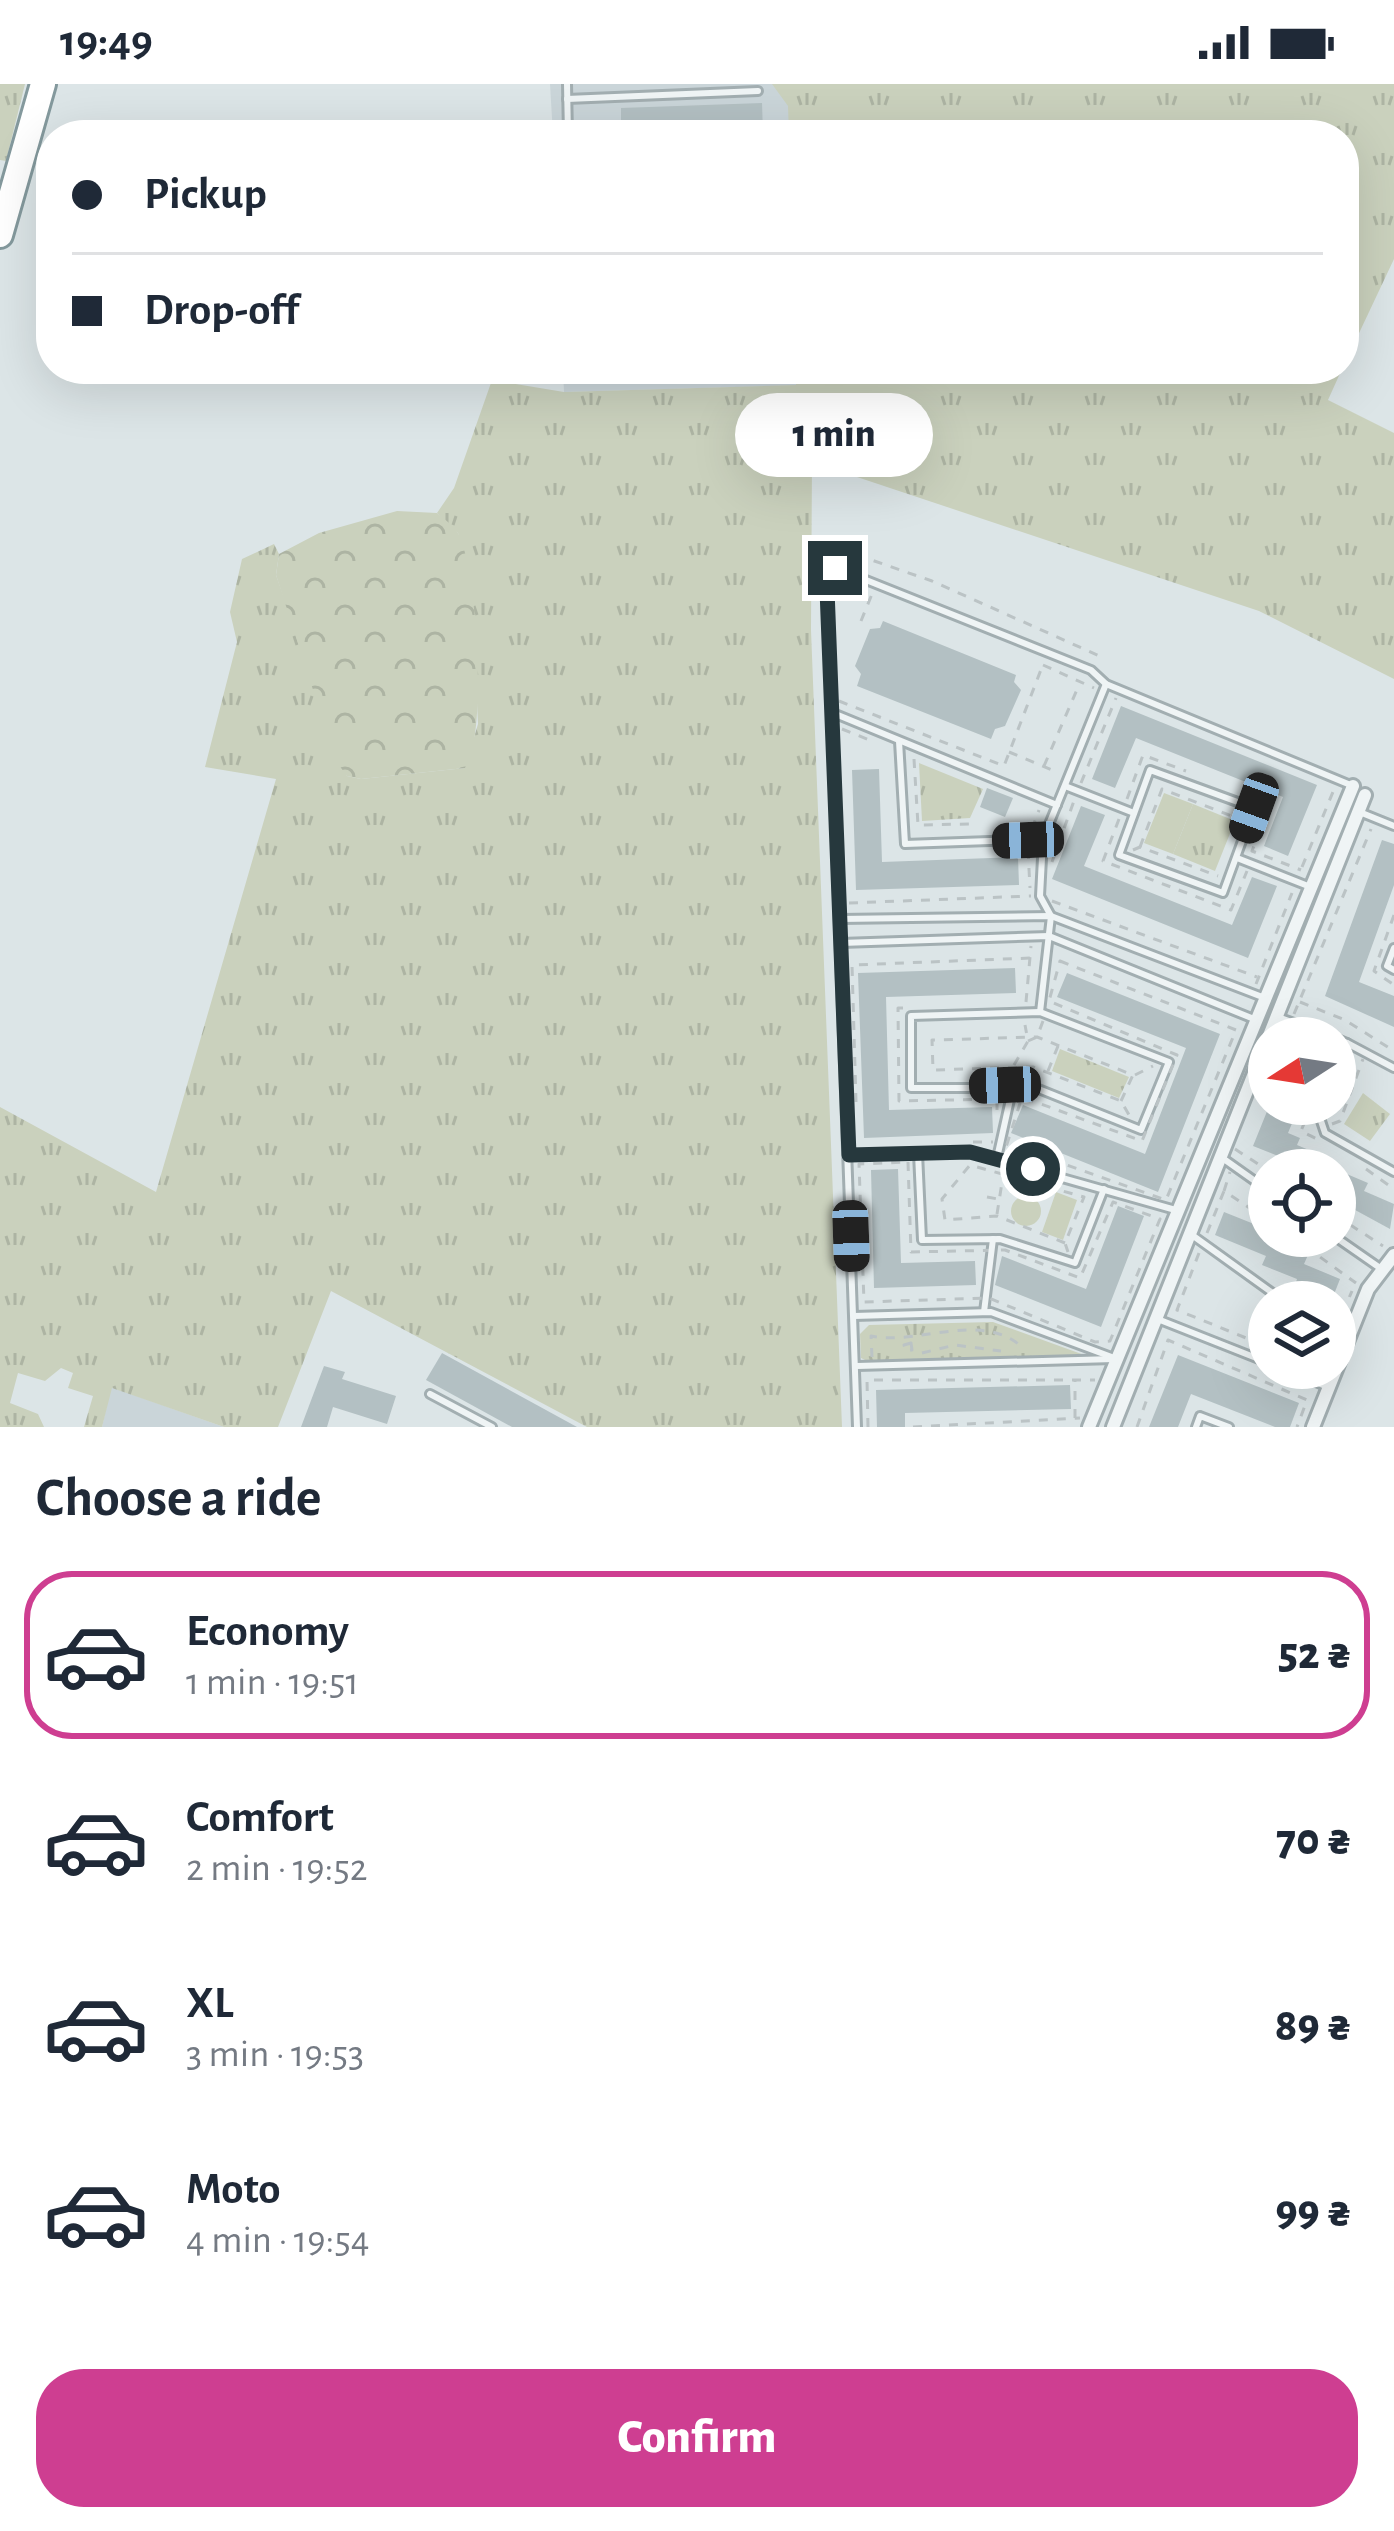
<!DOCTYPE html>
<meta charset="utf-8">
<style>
:root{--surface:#fff;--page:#f2f2f3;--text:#1f2937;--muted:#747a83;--line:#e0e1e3;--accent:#ce3e91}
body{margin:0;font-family:"Alegreya Sans",sans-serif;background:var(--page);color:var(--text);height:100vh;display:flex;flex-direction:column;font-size:45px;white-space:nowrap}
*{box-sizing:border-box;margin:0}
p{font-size:39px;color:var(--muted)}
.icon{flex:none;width:66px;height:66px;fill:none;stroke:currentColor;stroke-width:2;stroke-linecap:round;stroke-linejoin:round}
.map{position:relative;height:1343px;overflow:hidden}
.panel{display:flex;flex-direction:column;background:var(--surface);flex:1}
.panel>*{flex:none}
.guide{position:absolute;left:36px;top:36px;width:1323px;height:264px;border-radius:48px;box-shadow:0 12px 48px #0002;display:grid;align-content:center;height:264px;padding:0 36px;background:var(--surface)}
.needle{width:78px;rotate:258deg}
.tools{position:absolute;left:1248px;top:933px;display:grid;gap:24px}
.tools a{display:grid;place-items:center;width:108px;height:108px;border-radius:50%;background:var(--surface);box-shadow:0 12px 48px #0002;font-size:60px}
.end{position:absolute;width:54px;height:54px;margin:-27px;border:15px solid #26383d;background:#fff;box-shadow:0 0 0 6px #fff}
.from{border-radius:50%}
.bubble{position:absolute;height:84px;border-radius:42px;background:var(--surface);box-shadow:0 12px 48px #0002;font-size:39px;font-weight:800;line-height:84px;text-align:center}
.car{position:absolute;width:36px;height:72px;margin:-36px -18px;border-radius:15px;box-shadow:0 0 9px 3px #0007;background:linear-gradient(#222 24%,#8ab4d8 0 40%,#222 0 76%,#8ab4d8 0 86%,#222 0)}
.guide b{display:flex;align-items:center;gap:42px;height:114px;font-size:45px}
.guide b+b{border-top:3px solid var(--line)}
.guide i{width:30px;height:30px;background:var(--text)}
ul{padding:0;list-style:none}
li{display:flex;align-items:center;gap:36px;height:168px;margin:0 24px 18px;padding:0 12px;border:6px solid transparent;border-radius:48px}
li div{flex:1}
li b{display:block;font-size:45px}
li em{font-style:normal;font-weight:800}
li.active{border-color:var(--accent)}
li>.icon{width:108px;height:108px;stroke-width:1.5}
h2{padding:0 36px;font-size:54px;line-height:144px}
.cta{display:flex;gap:24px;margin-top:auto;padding:24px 36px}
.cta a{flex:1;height:138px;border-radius:48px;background:var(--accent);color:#fff;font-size:48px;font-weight:800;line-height:138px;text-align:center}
.status{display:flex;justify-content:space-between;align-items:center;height:84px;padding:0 60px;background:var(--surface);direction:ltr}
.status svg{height:33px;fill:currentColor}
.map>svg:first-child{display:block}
.built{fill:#cad5d9}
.grass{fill:url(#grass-tufts)}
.forest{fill:url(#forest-crowns)}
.pitch{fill:#cad1bd}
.building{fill:#b3c0c3}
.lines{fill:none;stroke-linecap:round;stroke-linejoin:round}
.lane-casing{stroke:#a2aeb1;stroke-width:12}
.street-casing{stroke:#a2aeb1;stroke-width:18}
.highway-casing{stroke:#84999d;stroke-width:30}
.path{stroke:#bbc3c5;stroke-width:3;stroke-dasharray:9 9;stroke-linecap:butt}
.lane{stroke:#eff4f5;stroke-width:6}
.street{stroke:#eff4f5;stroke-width:12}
.highway{stroke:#fff;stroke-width:24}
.route{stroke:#26383d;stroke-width:15}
</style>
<div class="status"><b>19:49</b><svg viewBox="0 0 49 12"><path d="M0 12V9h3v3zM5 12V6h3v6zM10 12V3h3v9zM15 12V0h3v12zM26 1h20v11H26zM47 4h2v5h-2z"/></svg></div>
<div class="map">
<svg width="1394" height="1343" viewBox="0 0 1394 1343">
<defs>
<pattern id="grass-tufts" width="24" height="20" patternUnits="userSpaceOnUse" patternTransform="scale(3)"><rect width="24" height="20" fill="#cad1bd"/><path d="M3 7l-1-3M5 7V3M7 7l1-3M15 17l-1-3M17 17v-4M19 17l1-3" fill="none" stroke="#adb4a3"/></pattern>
<pattern id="forest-crowns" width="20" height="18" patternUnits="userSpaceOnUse" patternTransform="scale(3)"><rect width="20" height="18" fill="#cad1bd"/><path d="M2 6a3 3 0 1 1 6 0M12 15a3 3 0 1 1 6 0" fill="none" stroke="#adb4a3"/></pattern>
</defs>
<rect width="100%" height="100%" fill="#dce5e7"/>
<g class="built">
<polygon points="550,0 800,0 800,51 553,51"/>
<polygon points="563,285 808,285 809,301 564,308"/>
<polygon points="111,1303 224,1343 102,1343"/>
</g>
<g class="grass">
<polygon points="0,0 25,0 6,77 0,76"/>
<polygon points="772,0 1394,0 1394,175 1344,281 1344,51 789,51 788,22"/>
<polygon points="796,285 1342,285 1328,316 1394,349 1394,595 1259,527 812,378 811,546 842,1343 587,1343 331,1207 278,1343 224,1343 112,1304 102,1343 84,1343 93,1312 68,1304 73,1289 61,1284 45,1297 18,1289 10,1319 38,1330 44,1343 0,1343 0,1023 156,1108 276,695 205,683 237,558 230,528 242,475 274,460 279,470 276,491 347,692 361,695 465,684 478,640 472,514 458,449 437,429 454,404 492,296 564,308 796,301"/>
<polygon points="919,679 983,705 970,734 922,737"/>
<polygon points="1193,720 1235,737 1215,787 1173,770"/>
<polygon points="1060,965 1129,993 1119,1014 1052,987"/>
<polygon points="1363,1009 1390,1030 1370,1057 1344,1040"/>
<circle cx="1026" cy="1127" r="15"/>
<polygon points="993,1238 1087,1272 871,1279 861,1274 860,1250 869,1241"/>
</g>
<path class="forest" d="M 397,427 L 437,429 C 443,434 454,442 458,449 C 477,483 488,653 465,684 L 361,695 L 347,692 L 336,677 L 276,491 L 279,470 L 319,449 Z"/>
<g class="pitch">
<polygon points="1164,709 1193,720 1173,770 1144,759"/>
<polygon points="1056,1108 1077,1116 1063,1156 1042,1148"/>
</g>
<g class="building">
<polygon points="762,19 763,51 621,51 621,24"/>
<polygon points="883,537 1016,591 1014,598 1021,606 1005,642 995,645 991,655 857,602 861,590 855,582 870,545 880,544"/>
<polygon points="1121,622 1317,701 1288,772 1264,762 1283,713 1136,654 1115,704 1092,695"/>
<polygon points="879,685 882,778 1018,773 1019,801 856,806 852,686"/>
<polygon points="987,704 1013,714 1005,733 980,723"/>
<polygon points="1081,722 1105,731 1084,782 1232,841 1252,793 1277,802 1248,874 1052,795"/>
<polygon points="1382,756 1394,760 1394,801 1359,898 1394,912 1394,943 1325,912"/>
<polygon points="1015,884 1016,909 886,913 889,1026 992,1023 993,1049 864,1054 858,889"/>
<polygon points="1067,889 1220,950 1158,1108 1011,1049 1023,1021 1145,1070 1186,964 1057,913"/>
<polygon points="1270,1020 1300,1020 1288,1049 1300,1054 1297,1061 1333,1076 1329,1086 1287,1086 1291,1077 1253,1062"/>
<polygon points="898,1085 901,1179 975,1177 976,1201 874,1204 871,1086"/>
<polygon points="1335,1085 1368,1099 1364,1107 1394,1120 1390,1145 1335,1115"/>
<polygon points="1118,1122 1144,1132 1101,1243 995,1201 1002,1172 1086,1205"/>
<polygon points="1224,1128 1269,1146 1271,1156 1308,1171 1304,1180 1340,1195 1331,1218 1300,1218 1304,1208 1294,1204 1297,1195 1262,1181 1266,1172 1215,1151"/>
<polygon points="442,1269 577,1343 512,1343 426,1296"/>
<polygon points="1178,1271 1299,1319 1290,1343 1275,1343 1191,1310 1178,1343 1149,1343"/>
<polygon points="324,1282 345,1288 342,1295 396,1312 387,1340 333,1323 327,1343 301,1343"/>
<polygon points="1070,1301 1071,1325 905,1329 905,1343 877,1343 876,1306"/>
</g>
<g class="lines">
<g class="lane-casing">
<g id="lane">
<polyline points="567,0 568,51"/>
<polyline points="567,15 758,7"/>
<polyline points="574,285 574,288"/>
<polyline points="833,629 1057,721"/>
<polyline points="899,657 905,760 1043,755"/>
<polygon points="1150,686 1254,724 1223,809 1119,771"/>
<polyline points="1065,702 1134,729"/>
<polyline points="1362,729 1394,742"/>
<polyline points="1237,774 1308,802"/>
<polyline points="840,835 1051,832 1265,914"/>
<polyline points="841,859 1049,852 1254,935"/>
<polyline points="1394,864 1387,882 1394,886"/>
<polygon points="1040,928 1169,978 1141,1046 1036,1004 911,1004 911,932"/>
<polyline points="1040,928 1051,832 1040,812 1043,755 1106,600"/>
<polyline points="1278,933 1334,954"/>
<polyline points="1335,954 1347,959 1335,993"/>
<polyline points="1347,959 1394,984"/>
<polyline points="1325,1020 1320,1034 1325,1049 1394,1088"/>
<polyline points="918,1069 922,1156 1000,1155 1075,1179 1104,1105"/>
<polyline points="849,1071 970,1068 1179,1127"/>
<polyline points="1221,1073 1269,1107"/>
<polyline points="997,1074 1013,1002"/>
<polyline points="1192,1151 1285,1218"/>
<polyline points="1334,1152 1380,1184"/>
<polyline points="984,1228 993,1155"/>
<polyline points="854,1232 991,1228 1117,1275"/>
<polyline points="1155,1234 1269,1279"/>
<polyline points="1262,1276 1269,1258"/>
<polyline points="857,1282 1114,1275"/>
<polyline points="1281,1284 1328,1303"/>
<polyline points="430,1310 492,1343"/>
<polyline points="857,1343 826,480 1091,586 1106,600 1353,702"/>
<polyline points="1196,1343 1200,1332 1229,1343"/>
</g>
</g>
<g class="street-casing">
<g id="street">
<polyline points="1089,1343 1353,702"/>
<polyline points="1113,1343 1365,711"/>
<polyline points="1313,1343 1368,1205 1394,1171"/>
</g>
</g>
<g class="highway-casing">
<polyline id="highway" points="0,151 43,0"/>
</g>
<g class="path">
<polyline points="835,475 834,463 932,497 1104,574"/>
<polyline points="861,537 872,510"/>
<polyline points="1043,581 1094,604"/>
<polyline points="839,617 1004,682 1042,583"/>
<polyline points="842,645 872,657"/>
<polyline points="1009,668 1052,686"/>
<polyline points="914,675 918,741 969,740"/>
<polyline points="1044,682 1079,601"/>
<polyline points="1081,699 1116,614"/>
<polyline points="1127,715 1143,671 1186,687"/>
<polyline points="1262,717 1270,720 1252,767 1301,786"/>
<polyline points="1119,735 1103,777 1231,826 1247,787"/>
<polyline points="1032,745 1039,726"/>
<polyline points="1140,763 1162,705 1237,734"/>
<polyline points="1028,766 1030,804"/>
<polyline points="1133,766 1140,763 1218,792"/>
<polyline points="1052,778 1075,714"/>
<polyline points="1302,783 1335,703"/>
<polyline points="1052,817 1257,893"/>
<polyline points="849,819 1031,812"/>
<polyline points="1394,831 1374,887 1394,901"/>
<polygon points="1060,877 1236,946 1166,1116 1007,1060 1022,1013 1142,1057 1177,971 1049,917"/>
<polyline points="1256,900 1292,809"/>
<polyline points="1026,918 1031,862"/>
<polyline points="1300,918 1345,936 1394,967"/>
<polyline points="903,924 898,924 899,1017 997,1015 997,1027"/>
<polyline points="1294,930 1371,745"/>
<polyline points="1028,957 1037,953 1043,937"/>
<polyline points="1014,981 1028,957 1025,941"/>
<polyline points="1048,987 1058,962"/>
<polyline points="1135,991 1153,982"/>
<polyline points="1121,1017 1133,991 1037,953 932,956 933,986 1033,983 1121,1017 1129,1031"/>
<polyline points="856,1018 852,881 1031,874"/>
<polyline points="1312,1020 1301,1047 1317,1055"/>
<polyline points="1332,1040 1340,1037 1363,975"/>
<polyline points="973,1058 993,1058"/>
<polyline points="1235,1065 1269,1087"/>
<polygon points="908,1078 911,1168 1005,1166 1080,1194 1113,1118 1160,1135 1110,1257 1095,1258 989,1214 864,1218 859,1080"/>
<polyline points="1366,1085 1394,1105"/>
<polyline points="1224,1107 1230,1088"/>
<polyline points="987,1113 998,1115"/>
<polyline points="997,1130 1003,1092"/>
<polyline points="1335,1131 1383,1162"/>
<polyline points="1207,1149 1224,1107 1269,1137"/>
<polyline points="1291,1152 1356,1199"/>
<polyline points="1065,1159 997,1132 945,1136 942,1115 970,1081 1084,1113 1065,1159 1068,1168"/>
<polyline points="1199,1169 1177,1226 1256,1258"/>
<polyline points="1335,1246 1352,1207"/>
<polygon points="911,1259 912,1266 906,1267 904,1261"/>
<polyline points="922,1269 955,1261 1001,1267"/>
<path d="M 872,1273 L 871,1252 C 918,1262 984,1225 1024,1265"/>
<polyline points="1075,1334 1075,1296"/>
<polyline points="868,1343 867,1296 1095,1296"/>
<polyline points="913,1343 1080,1334"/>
<polyline points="1137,1343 1168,1256 1307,1316 1297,1343"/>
</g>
<use href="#lane" class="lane"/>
<use href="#street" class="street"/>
<use href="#highway" class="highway"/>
</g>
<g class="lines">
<polyline class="route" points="835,484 826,480 849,1071 970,1068 1033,1085"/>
</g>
</svg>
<div class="tools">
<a><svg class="needle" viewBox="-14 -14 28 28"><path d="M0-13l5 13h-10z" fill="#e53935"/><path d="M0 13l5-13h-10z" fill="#747a83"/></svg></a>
<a><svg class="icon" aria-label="locate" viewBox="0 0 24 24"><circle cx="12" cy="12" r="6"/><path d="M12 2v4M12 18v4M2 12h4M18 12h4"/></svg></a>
<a><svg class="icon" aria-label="layers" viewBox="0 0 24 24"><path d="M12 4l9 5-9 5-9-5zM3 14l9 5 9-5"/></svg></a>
</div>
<i class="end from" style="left:1033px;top:1085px"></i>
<i class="end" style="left:835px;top:484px"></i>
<div class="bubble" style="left:735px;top:309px;width:198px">1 min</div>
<i class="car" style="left:1254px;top:724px;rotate:200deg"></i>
<i class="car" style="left:1028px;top:756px;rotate:268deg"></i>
<i class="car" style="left:1005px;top:1001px;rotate:268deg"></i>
<i class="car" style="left:851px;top:1152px;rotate:178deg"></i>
<div class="guide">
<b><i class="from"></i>Pickup</b>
<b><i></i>Drop-off</b>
</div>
</div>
<section class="panel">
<h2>Choose a ride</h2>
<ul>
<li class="active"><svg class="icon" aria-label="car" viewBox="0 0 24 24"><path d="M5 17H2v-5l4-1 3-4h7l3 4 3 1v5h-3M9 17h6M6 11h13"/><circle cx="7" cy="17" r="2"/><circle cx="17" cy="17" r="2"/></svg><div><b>Economy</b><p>1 min · 19:51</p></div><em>52 ₴</em></li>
<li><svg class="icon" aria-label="car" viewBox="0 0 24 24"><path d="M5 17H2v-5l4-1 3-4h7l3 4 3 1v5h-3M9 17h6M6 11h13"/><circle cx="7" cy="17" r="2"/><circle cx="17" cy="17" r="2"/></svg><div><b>Comfort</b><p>2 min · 19:52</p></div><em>70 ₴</em></li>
<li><svg class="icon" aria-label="car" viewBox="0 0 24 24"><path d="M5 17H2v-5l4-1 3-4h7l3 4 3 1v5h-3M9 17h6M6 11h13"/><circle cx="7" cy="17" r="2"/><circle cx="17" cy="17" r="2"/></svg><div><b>XL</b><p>3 min · 19:53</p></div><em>89 ₴</em></li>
<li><svg class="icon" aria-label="car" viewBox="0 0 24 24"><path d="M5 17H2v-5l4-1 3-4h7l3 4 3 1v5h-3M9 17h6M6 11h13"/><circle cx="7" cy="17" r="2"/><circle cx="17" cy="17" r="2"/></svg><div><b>Moto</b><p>4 min · 19:54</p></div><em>99 ₴</em></li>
</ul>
<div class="cta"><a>Confirm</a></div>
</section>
